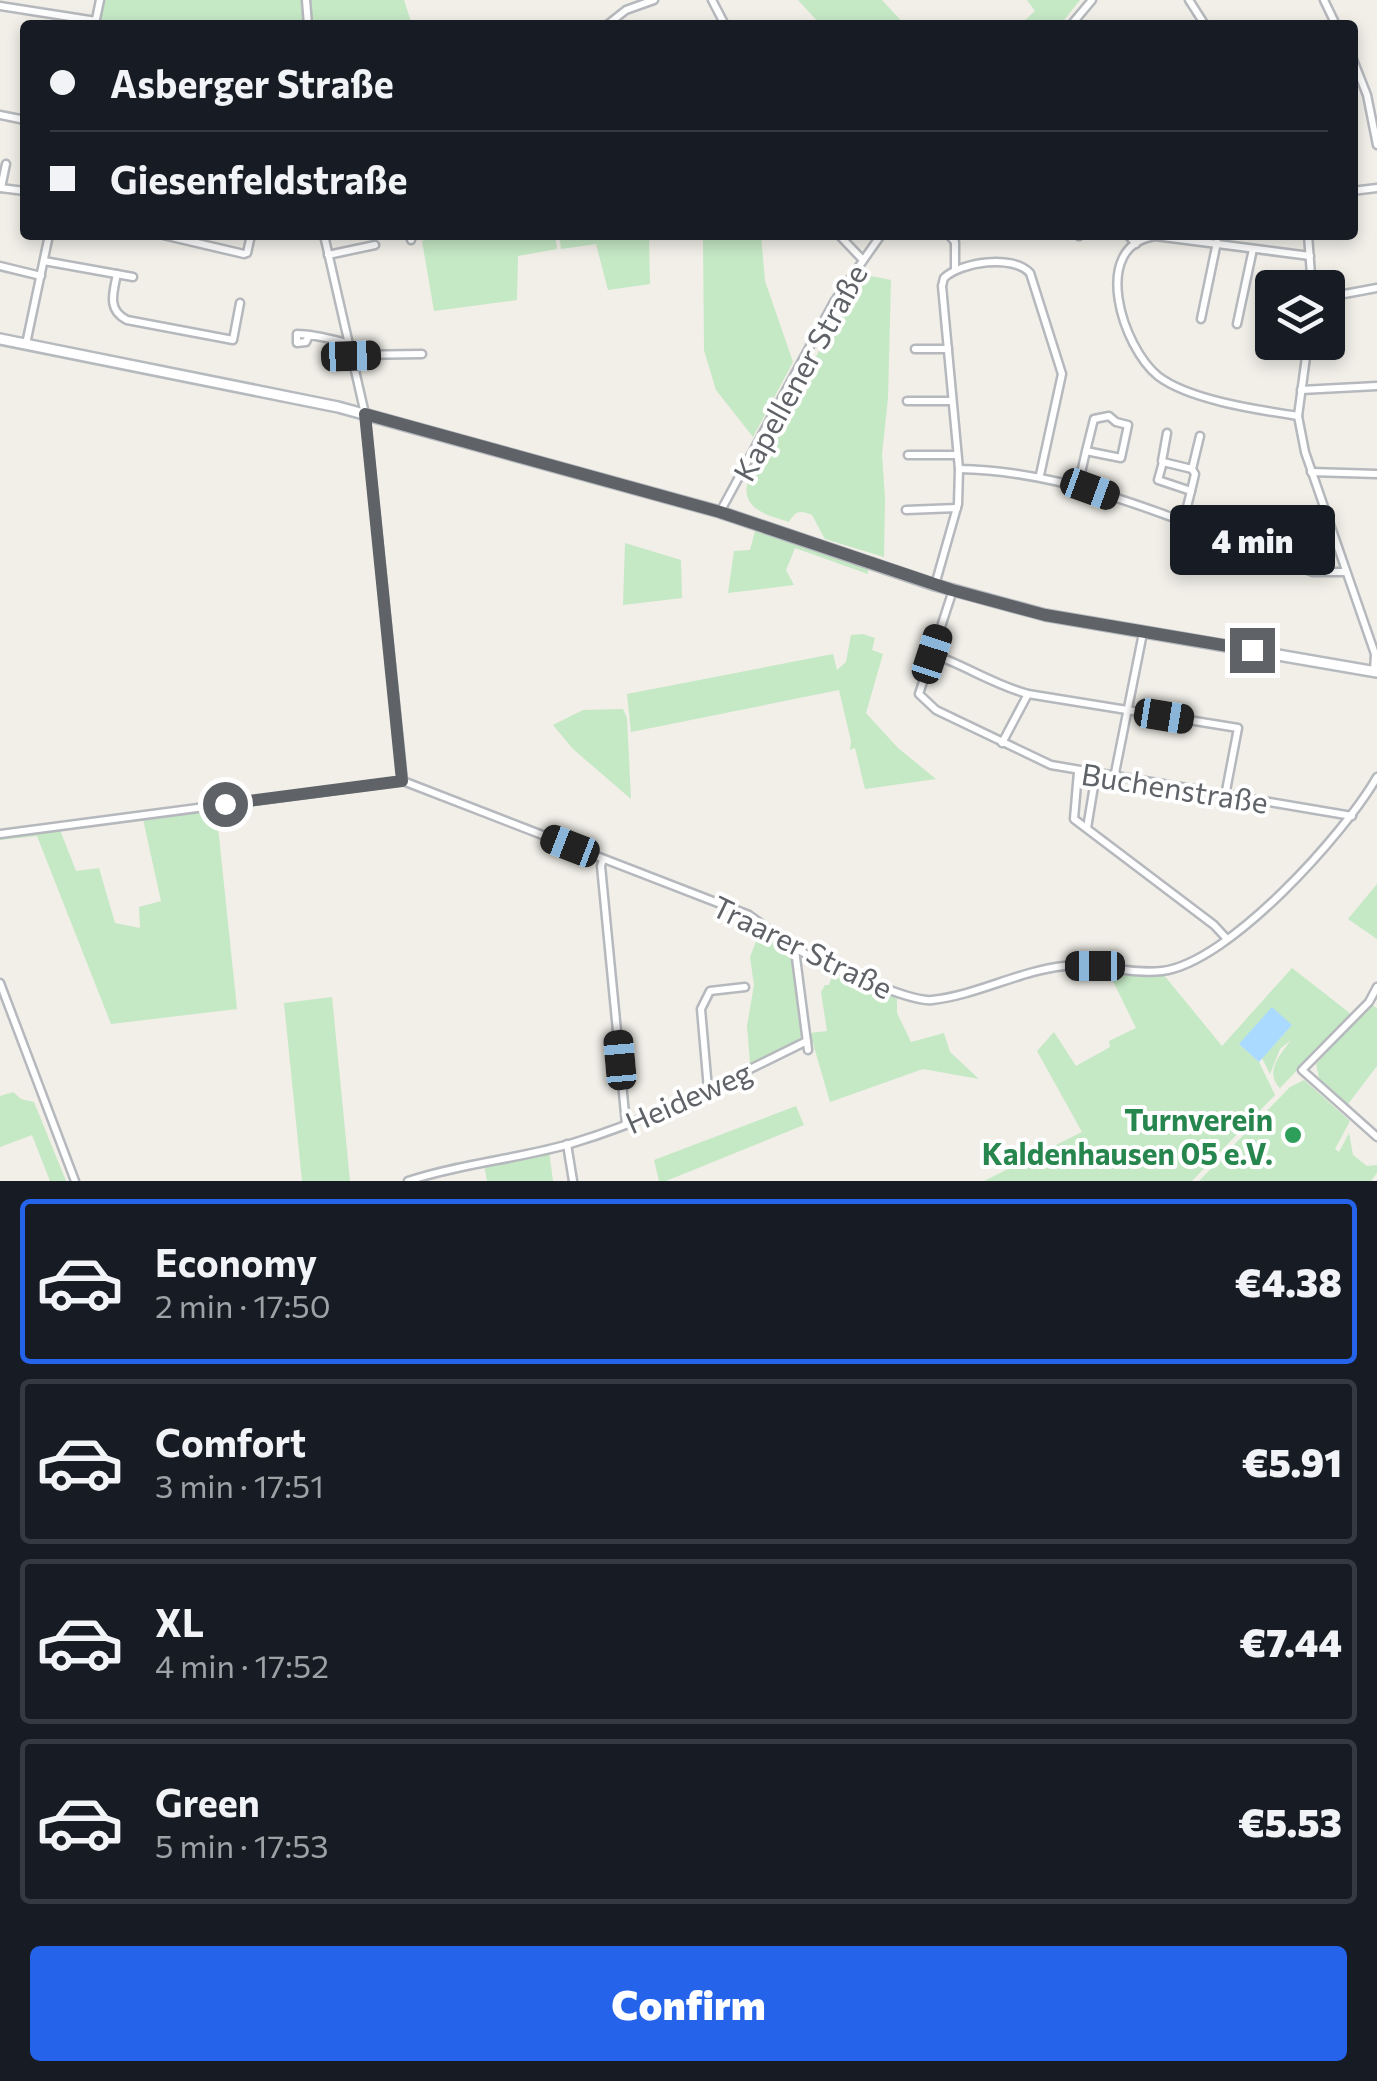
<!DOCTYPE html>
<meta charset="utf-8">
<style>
:root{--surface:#171b24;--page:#20242c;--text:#f1f3f6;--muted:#9ea1a6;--line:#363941;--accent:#2563eb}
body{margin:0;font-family:Commissioner,sans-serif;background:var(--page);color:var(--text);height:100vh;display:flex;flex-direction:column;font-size:38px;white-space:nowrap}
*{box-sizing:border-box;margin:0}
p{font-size:32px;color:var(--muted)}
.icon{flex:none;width:55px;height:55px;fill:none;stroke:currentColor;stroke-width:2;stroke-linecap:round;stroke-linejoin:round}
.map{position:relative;height:1181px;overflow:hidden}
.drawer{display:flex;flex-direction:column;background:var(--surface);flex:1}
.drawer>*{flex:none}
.guide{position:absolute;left:20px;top:20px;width:1338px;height:220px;border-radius:10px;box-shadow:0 5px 15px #0003;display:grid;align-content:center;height:220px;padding:0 30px;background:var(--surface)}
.fabs{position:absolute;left:1255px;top:270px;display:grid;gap:20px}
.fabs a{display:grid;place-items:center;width:90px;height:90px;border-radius:10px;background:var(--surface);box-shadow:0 5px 15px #0003;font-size:50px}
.end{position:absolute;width:45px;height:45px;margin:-22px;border:12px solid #5f6368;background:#fff;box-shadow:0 0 0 5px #fff}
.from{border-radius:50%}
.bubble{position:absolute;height:70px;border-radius:10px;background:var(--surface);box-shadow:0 5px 15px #0003;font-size:32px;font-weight:800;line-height:70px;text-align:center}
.car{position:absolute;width:30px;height:60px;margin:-30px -15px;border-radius:12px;box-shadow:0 0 8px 2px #0007;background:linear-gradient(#222 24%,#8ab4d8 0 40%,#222 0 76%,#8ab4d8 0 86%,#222 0)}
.guide b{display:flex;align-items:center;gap:35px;height:95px;font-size:38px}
.guide b+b{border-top:2px solid var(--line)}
.guide i{width:25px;height:25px;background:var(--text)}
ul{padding:18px 0 0;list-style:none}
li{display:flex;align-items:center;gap:30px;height:165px;margin:0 20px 15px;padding:0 10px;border:5px solid var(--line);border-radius:10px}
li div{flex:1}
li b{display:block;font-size:38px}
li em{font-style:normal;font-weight:800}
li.active{border-color:var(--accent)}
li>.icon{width:90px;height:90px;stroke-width:1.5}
.primary-button{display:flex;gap:20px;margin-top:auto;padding:20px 30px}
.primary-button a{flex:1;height:115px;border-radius:10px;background:var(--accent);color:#fff;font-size:40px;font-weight:800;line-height:115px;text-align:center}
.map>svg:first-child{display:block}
.green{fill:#c5e8c5}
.water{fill:#aadaff}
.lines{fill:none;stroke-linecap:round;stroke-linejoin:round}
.minor-casing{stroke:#b5b8bc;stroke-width:11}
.secondary-casing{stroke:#b6babf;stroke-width:14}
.minor{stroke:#fff;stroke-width:6}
.secondary{stroke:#fff;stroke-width:9}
.route{stroke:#5f6368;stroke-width:12}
.leisure-dot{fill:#2e9e5b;stroke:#fff;stroke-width:4}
.labels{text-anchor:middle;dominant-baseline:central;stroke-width:8;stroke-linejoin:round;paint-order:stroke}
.street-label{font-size:30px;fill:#5f6368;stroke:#fff}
.leisure-label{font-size:30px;font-weight:bold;fill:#27864d;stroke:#fff;text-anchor:end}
</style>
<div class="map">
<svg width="1377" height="1181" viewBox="0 0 1377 1181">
<rect width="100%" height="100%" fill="#f1efe8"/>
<g class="green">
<polygon points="103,0 404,0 412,25 117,25 98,21"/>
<polygon points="798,0 882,0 905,25 821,25"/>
<polygon points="1027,0 1080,0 1060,25 1020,25 1035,11"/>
<polygon points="445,235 555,235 557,249 518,256 517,300 434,311 422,241"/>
<polygon points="559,235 649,235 650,284 608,290 596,244 561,249"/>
<polygon points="703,235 761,235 765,281 793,362 753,437 716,390 704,350"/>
<path d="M 861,274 L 891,280 L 888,398 L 882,454 L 885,498 L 884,557 L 825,539 L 812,515 C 799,510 796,511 789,522 C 767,515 740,509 748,481 Z"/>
<polygon points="755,531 868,569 868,574 795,548 786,570 794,585 728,593 734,551 750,550"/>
<polygon points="625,543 681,560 682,598 623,605"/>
<polygon points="863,634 875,638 872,650 883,654 866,713 898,748 936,779 865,789 855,748 850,750 851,741 839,690 631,732 627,694 833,654 837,670 846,662 851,635"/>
<polygon points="623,709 627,718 631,799 573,749 553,725 583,710"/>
<polygon points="216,808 237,1009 111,1024 37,836 0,840 0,837 60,830 76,871 99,868 115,923 140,928 139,907 161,901 143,819"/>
<polygon points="1377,884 1377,939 1348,919"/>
<polygon points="762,926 792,954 801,1037 797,1042 750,1063 747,1026 754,985 750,957"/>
<path d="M 1292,968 L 1351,1014 L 1280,1088 C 1264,1072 1280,1055 1291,1040 L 1280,1049 L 1270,1074 L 1262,1058 L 1292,1025 L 1239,1044 L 1259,1062 L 1275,1095 L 1192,1181 L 984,1181 L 1082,1132 L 1037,1051 L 1054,1032 L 1076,1066 L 1110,1047 L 1109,1041 L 1136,1028 L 1108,971 L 1163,974 L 1222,1046 Z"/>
<polygon points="834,970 897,995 897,1013 911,1042 944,1033 950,1052 979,1079 923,1069 830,1102 810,1033 827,1031 821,992 825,985 829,985"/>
<polygon points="332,997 350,1181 302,1181 284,1003"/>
<polygon points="1371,1005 1377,1008 1377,1066 1348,1104 1319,1078 1316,1064"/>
<polygon points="1304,1080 1350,1121 1335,1149 1339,1152 1349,1133 1353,1155 1367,1166 1377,1165 1377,1173 1371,1181 1199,1181 1290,1087"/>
<polygon points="13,1092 21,1099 34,1102 66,1181 50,1181 32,1135 0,1147 0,1096"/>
<polygon points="796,1106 804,1125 666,1181 659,1181 654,1160"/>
<polygon points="549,1151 553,1181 487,1181 484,1165"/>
</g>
<polygon class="water" points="1272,1007 1292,1025 1259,1062 1239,1044"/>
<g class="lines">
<g class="minor-casing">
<g id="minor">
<polyline points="306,0 308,25"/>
<polyline points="712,0 725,25"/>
<polyline points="1189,0 1205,25"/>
<polyline points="1324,0 1336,25"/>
<polyline points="0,6 96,21"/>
<polyline points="95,24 100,0"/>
<polyline points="607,25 626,10 654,0"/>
<polyline points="1071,25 1092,0"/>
<polyline points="1352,57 1367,95 1377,145"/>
<polyline points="0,115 25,120"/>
<polyline points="0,188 25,191"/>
<polyline points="1,188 6,164"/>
<polyline points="1352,191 1377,188"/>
<polyline points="163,235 244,254 247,253 251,235"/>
<polyline points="324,235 365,414 403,781"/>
<polyline points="410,235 411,240"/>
<polyline points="839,235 862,259"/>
<polyline points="949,235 955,242 955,270"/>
<polyline points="1128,235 1136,244"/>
<polyline points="1308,235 1312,288"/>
<polyline points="1079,236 1079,235"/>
<polyline points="328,255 375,245"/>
<polyline points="44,261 133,277"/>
<polyline points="0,266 41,276"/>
<path d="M 117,274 C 113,293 107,310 127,320 L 233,340 L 240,303"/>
<polyline points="1328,297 1377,288"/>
<polyline points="1201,319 1217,242"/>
<polyline points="1237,324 1253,249"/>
<path d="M 309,335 L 306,342 L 297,343 L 297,334 C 313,334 331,339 347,343"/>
<polyline points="1308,342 1298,416 1305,452 1375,654 1374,672"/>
<polyline points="26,344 49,235"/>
<polyline points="915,349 948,349"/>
<polyline points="351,355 422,354"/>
<polyline points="1301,390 1377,386"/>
<polyline points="907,401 952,401"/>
<path d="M 1298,416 C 1259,410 1189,400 1158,376 C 1123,348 1089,246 1155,236 L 1310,256"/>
<polyline points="908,455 957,455"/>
<polyline points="1162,461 1167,433"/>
<path d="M 959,469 C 1083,471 1198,530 1313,572 L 1346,572"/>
<polyline points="1311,472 1377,474"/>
<polyline points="1078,486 1086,451 1121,458 1128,425 1116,422 1109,416 1094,419 1086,451"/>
<polyline points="1191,491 1195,474 1192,469"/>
<polyline points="906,510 957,508"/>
<polyline points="720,512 834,302 881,235"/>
<polyline points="1183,523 1191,491 1158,480 1163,462 1192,469 1200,436"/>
<path d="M 935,585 L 958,504 L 959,469 L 942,286 L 944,278 C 961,262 1013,254 1030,273 L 1062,374 L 1040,475"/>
<polyline points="953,590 919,694 936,710 1051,765 1352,816"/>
<path d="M 932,654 C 965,665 994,685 1028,694 L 1238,728 L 1225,796"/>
<polyline points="1002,743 1028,694"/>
<polyline points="1078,772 1074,819 1214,925 1227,939"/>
<polyline points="1114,778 1143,633"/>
<polyline points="1087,828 1096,774"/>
<path d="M 0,834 L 403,781 L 749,915 C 765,926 781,941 798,950 C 821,962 910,1003 932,1000 C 977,995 1019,971 1064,966 C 1097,962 1129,975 1162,971 C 1229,963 1345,833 1377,777"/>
<polyline points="603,859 601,866 626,1124"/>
<polyline points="795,950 808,1050"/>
<polyline points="0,983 75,1181"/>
<polyline points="1377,987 1369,1002 1302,1070 1377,1137"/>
<polyline points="708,1089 701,1009 710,991 745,987"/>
<polyline points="567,1144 573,1181"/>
<path d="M 408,1181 C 462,1163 519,1159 573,1143 C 654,1119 731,1078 807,1041"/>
</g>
</g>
<g class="secondary-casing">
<polyline id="secondary" points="0,339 338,407 720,512 935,585 1045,615 1377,672"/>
</g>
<use href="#minor" class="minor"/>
<use href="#secondary" class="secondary"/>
</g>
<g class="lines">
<polyline class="route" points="225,804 402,781 365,414 720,512 952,590 1045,615 1252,650"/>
</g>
<circle class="leisure-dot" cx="1293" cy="1135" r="10"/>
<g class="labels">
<g class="street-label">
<text transform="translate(799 372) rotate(-61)">Kapellener Straße</text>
<text transform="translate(1175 787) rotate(9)">Buchenstraße</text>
<text transform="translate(803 946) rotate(26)">Traarer Straße</text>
<text transform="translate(688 1096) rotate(-24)">Heideweg</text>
</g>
<g class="leisure-label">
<text x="1273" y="1118">Turnverein<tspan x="1273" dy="34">Kaldenhausen 05 e.V.</tspan></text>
</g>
</g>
</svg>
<div class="fabs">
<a><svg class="icon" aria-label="layers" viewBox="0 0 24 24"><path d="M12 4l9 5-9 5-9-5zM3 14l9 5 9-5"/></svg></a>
</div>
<i class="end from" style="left:225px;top:804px"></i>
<i class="end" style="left:1252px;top:650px"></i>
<div class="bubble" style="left:1170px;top:505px;width:165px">4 min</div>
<i class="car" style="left:351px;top:356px;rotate:88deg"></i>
<i class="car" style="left:1090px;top:489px;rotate:110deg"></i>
<i class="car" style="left:932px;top:654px;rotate:18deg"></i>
<i class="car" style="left:1164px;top:716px;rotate:99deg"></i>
<i class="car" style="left:570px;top:846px;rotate:291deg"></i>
<i class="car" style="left:1095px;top:966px;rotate:270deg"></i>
<i class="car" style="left:620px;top:1060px;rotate:355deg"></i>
<div class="guide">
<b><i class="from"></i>Asberger Straße</b>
<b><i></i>Giesenfeldstraße</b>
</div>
</div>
<section class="drawer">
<ul>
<li class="active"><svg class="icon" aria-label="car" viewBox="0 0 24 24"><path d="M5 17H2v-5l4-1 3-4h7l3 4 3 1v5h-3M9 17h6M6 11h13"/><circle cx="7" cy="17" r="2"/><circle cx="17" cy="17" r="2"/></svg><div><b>Economy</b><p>2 min · 17:50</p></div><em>€4.38</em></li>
<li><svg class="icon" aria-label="car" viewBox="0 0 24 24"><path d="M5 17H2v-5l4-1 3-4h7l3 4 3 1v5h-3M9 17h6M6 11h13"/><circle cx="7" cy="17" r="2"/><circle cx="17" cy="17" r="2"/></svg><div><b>Comfort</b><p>3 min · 17:51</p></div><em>€5.91</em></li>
<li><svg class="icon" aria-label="car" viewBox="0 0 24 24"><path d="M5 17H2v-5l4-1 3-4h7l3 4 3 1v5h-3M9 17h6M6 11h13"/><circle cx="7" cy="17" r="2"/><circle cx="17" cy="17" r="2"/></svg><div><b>XL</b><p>4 min · 17:52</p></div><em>€7.44</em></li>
<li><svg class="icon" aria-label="car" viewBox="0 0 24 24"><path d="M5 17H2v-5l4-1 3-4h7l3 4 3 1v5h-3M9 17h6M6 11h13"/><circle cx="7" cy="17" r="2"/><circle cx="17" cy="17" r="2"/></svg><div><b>Green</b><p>5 min · 17:53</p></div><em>€5.53</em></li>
</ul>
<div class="primary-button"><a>Confirm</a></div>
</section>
